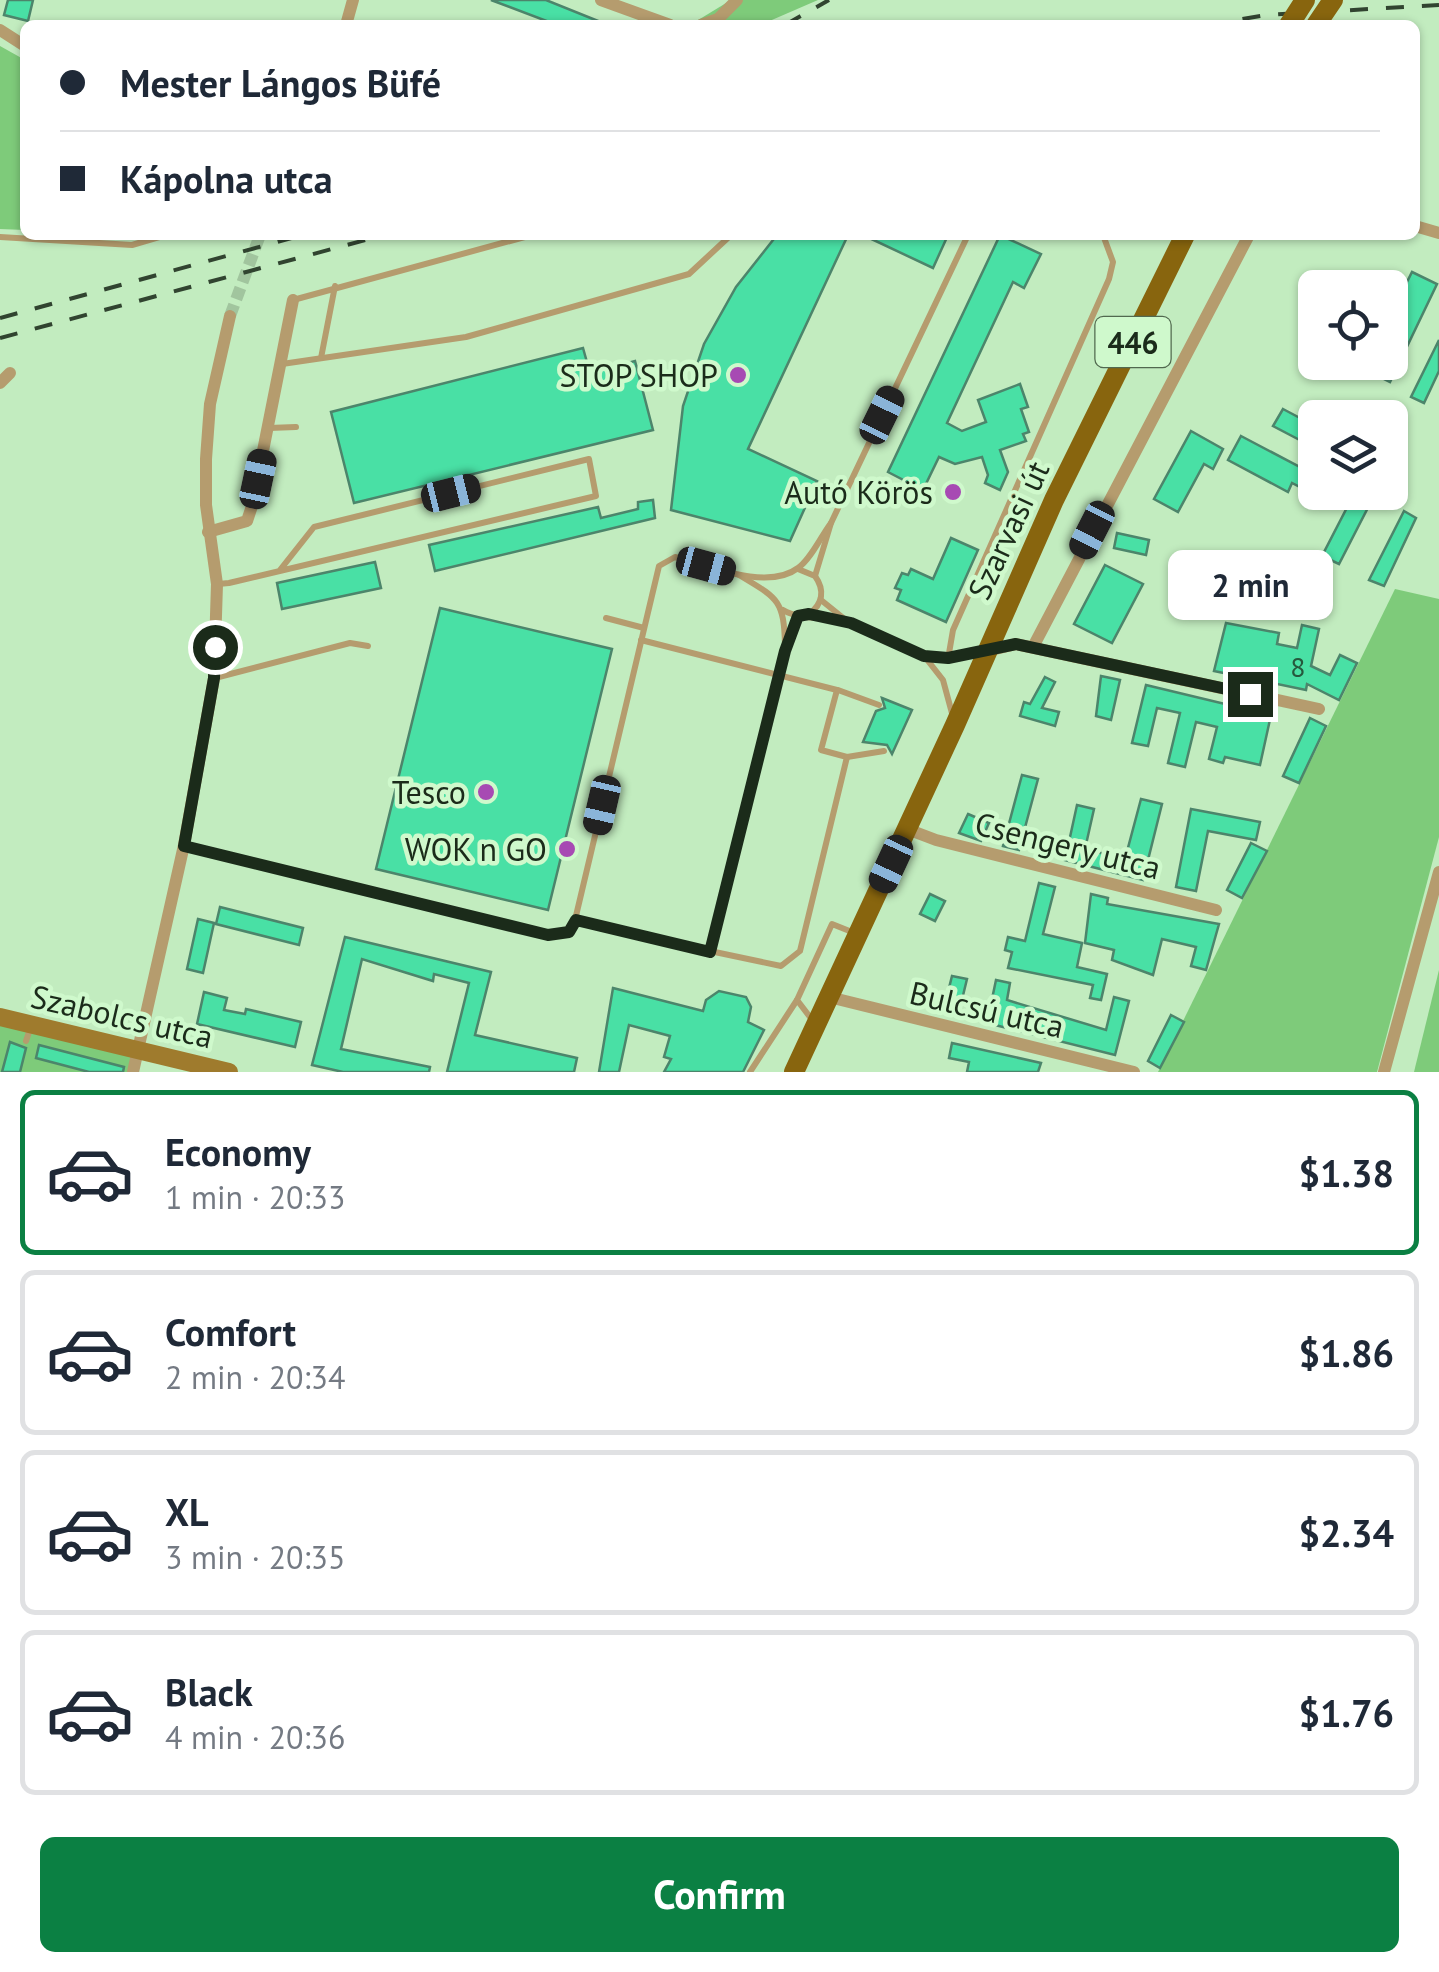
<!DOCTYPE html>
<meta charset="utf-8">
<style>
:root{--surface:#fff;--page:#f2f2f3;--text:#1f2937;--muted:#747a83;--line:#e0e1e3;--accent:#0b8043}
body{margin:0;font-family:"PT Sans",sans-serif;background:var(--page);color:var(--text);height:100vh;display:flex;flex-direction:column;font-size:38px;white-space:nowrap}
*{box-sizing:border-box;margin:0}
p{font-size:32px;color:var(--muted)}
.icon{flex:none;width:55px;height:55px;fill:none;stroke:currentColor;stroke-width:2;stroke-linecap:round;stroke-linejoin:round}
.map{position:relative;height:1072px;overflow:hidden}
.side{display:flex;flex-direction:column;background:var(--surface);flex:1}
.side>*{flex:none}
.guide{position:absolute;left:20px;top:20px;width:1400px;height:220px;border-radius:15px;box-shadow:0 2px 8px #0004;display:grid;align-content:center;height:220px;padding:0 40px;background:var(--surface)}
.controls{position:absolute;left:1298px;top:270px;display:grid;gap:20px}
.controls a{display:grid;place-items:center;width:110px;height:110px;border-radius:15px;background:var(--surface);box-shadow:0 2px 8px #0004;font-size:50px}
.end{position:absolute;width:45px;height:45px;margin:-22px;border:12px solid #1b2b1a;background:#fff;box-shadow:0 0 0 5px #fff}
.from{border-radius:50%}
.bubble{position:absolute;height:70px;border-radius:15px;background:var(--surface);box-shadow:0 2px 8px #0004;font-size:32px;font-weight:600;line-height:70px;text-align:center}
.car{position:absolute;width:30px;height:60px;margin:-30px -15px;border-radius:12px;box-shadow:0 0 8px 2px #0007;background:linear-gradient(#222 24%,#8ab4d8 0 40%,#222 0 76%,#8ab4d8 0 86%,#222 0)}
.guide b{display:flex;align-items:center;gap:35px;height:95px;font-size:38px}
.guide b+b{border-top:2px solid var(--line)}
.guide i{width:25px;height:25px;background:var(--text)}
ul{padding:18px 0 0;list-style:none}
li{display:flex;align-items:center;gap:30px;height:165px;margin:0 20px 15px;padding:0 20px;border:5px solid var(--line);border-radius:15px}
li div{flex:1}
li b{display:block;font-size:38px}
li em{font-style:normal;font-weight:600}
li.current{border-color:var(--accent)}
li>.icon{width:90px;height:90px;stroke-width:1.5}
.primary-button{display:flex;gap:20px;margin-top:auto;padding:20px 40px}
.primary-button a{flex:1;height:115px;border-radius:15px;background:var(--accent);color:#fff;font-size:40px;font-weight:600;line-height:115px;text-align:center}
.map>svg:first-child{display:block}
.green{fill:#7ecb7a}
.building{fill:#49e0a5;stroke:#4c856b;stroke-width:2.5}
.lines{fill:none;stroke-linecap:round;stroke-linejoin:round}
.street-tunnel{stroke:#a1c59e;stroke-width:12;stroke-dasharray:12 6;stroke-linecap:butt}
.lane{stroke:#b59c6e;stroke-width:6}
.street{stroke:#b59c6e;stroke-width:12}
.secondary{stroke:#9f7b2d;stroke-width:18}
.primary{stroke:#88650e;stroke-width:20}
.rail{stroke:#314430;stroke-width:4;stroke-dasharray:18 18;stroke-linecap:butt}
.primary-bridge{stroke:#88650e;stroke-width:20}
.route{stroke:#1b2b1a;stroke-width:12}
.poi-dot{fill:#a74ab3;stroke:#cff9cc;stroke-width:4}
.labels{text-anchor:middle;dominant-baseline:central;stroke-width:9;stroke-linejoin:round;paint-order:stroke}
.number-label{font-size:28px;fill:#26583d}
.shield{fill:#cff9cc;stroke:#51694f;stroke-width:2.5}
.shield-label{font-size:30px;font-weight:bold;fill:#1b2b1a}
.poi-label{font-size:32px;fill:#1b2b1a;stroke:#cff9cc;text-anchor:end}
.street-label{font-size:32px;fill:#1b2b1a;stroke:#cff9cc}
</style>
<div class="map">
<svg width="1439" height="1072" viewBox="0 0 1439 1072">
<rect width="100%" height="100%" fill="#c2ecbf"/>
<g class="green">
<polygon points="731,0 818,0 760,25 690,25"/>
<polygon points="0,46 25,60 25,230 0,229"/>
<polygon points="1395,589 1439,599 1439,837 1377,1072 1158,1072"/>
<polygon points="1439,970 1439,1072 1414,1072"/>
<polygon points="0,1021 134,1055 130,1072 0,1072"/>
</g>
<g class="building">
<polygon points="8,0 33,0 28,21 4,15"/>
<polygon points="491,0 546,0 608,25 557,25"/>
<polygon points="777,235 848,235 748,449 817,481 790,541 671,510 683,406 704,344 736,287"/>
<polygon points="863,235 948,235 933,268"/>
<polygon points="1000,235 1041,254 1024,288 1013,282 947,423 962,431 986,422 978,400 1020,384 1028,407 1021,409 1029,432 1023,434 1026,441 1000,450 1008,472 1000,490 985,483 988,475 982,457 955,464 939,457 923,490 888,472"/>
<polygon points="1412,272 1437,284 1390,382 1350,362 1390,362 1390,316"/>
<polygon points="1439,340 1439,371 1424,403 1411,397"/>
<polygon points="583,348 590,373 635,361 653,430 354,503 331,412"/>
<polygon points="1283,409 1315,426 1315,448 1273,426"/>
<polygon points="1191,431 1223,449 1213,469 1204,464 1178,512 1154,499"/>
<polygon points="1241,436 1315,475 1315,495 1292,483 1288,492 1228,460"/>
<polygon points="1355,492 1376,492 1339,564 1322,556"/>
<polygon points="653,500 655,518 435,571 429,545 598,507 601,518 638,509 638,502"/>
<polygon points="1404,511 1416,518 1384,586 1369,580"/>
<polygon points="1117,533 1149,540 1146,555 1114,548"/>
<polygon points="951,538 978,550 946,622 897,600 901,590 895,588 902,573 908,575 911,569 933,579"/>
<polygon points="375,562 381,588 282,609 277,583"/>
<polygon points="1105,565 1143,584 1112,643 1074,624"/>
<polygon points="440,608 612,649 548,910 376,869"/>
<polygon points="1226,623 1279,633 1277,644 1297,648 1302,625 1319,629 1311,666 1330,675 1340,655 1357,663 1339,700 1307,684 1306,690 1214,671"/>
<polygon points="1101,676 1120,680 1111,720 1096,716"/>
<polygon points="1045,677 1055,682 1042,708 1059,712 1055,726 1020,716 1024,702 1030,704"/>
<polygon points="1146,685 1271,715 1260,765 1225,757 1223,763 1209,759 1217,727 1196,722 1185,767 1168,763 1180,713 1157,708 1148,746 1132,743"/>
<polygon points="882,698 912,710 892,754 887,745 863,742 876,711 885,708"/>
<polygon points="1310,718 1326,726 1299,783 1283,776"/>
<polygon points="1022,775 1038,779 1019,850 1003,846"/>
<polygon points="1141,799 1162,804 1143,880 1065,860 1077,805 1094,809 1085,849 1125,859"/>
<polygon points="1191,809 1260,822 1256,840 1208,831 1196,891 1176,887"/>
<polygon points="968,814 989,823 981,841 959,833"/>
<polygon points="1251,843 1267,851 1242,898 1227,890"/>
<polygon points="1039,883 1055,887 1043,934 1082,943 1077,967 1107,974 1101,1000 1090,998 1093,985 1008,968 1012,952 1005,950 1008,937 1025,941"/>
<polygon points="930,894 945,901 935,921 920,914"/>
<polygon points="1091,894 1108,898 1107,904 1219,924 1206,970 1191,966 1196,947 1162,939 1153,975 1112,960 1114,950 1085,943"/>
<polygon points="220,907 303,928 299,945 216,924"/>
<polygon points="198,919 214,923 203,973 187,969"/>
<polygon points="345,937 491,972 475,1035 577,1058 574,1072 447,1072 469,983 434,974 433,981 362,959 341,1049 430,1067 429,1072 343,1072 312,1065"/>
<polygon points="952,976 967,979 958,1016 943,1012"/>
<polygon points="996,980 1010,983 1007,1000 1106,1030 1114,997 1129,1001 1115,1055 987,1023"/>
<polygon points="613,988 703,1011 706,1000 719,991 746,997 751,1007 748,1022 764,1030 743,1072 664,1072 671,1059 664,1057 670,1036 629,1025 619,1072 599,1072"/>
<polygon points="204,992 227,998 224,1010 245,1014 246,1009 301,1022 295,1047 197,1024"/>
<polygon points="1171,1015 1184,1022 1160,1068 1148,1061"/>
<polygon points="10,1042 26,1048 20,1072 2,1072"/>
<polygon points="952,1043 1041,1063 1038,1072 967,1072 969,1062 949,1058"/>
<polygon points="39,1045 124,1067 123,1072 89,1072 36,1058"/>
</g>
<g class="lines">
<polyline class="street-tunnel" points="230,316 260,235"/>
<g class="lane">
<polyline points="0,237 132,245 166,235"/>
<polyline points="293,300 532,235"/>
<polyline points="321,358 335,286"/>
<polyline points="282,364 466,337 689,274 731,235"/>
<polyline points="269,428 296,427"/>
<path d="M 798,569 L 815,576 C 825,590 823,604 809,614"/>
<path d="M 739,575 C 777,598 784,599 785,645"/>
<polyline points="815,576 831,523 968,235"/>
<polyline points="218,584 229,583 596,496 589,459 314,527 280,570"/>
<polyline points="821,600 847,621"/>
<path d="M 783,610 C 799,620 826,617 845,622 C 907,638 908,666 981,653"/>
<polyline points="606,618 644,628"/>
<polyline points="641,640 837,690 821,750 847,757 800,951 781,966 710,951"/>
<polyline points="925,657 943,680 953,717"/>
<polyline points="948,659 953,630 1109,279 1113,262 1103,235"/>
<polyline points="215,678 350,643 368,646"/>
<polyline points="838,690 879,705"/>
<polyline points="847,757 884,751"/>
<path d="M 185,846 L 549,935 L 569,932 L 575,920 L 659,566 L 675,557 C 709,566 768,591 798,568 C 811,559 821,536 831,523"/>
<polyline points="575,920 710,951 785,651 798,616"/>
<polyline points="813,1021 797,1000 832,924 852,932"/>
<polyline points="26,1041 31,1026"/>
<polyline points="750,1072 797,1000"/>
</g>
<g class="street">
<polyline points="601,0 670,25"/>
<polyline points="346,25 353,0"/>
<polyline points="701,25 718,19 737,0"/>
<polyline points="0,30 25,46"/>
<polyline points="1415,226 1439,233"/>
<polyline points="0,383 10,373"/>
<polyline points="208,532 247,521 252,506 293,300"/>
<polyline points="1033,647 1249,235"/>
<polyline points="987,651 1016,644 1319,709"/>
<polyline points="907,829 936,840 1216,910"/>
<polyline points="829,997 1134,1072"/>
<polyline points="133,1072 184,845 214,678 217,584 206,505 206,459 210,404 230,316"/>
<polyline points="1384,1072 1439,872"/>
</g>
<polyline class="secondary" points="0,1017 229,1072"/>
<polyline class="primary" points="794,1072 955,725 1054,500 1185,235"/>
<g class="rail">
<polyline points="785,25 829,0"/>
<polyline points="1207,25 1266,15 1439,5"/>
<polyline points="0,318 303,235"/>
<polyline points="0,338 384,235"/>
</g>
<g class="primary-bridge">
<polyline points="1289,25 1305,0"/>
<polyline points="1316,25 1333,0"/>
</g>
</g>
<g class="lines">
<polyline class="route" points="215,647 214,678 184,846 548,935 569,932 576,920 710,952 785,651 798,616 809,614 851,623 924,656 948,658 1016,644 1250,694"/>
</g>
<g class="poi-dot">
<circle cx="738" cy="375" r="10"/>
<circle cx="953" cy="492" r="10"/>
<circle cx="486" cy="792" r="10"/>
<circle cx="567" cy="849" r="10"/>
</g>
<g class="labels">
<g class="number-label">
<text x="1298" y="666">8</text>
</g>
<rect class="shield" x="1095.5" y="317" width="75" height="50" rx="8"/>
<g class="shield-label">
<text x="1133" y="342">446</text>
</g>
<g class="poi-label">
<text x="718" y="375">STOP SHOP</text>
<text x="933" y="492">Autó Körös</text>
<text x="466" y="792">Tesco</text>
<text x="547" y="849">WOK n GO</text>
</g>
<g class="street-label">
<text transform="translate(1008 530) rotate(-65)">Szarvasi út</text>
<text transform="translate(1068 845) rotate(14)">Csengery utca</text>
<text transform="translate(987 1009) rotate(13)">Bulcsú utca</text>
<text transform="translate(122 1016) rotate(13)">Szabolcs utca</text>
</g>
</g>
</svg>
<div class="controls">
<a><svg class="icon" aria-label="locate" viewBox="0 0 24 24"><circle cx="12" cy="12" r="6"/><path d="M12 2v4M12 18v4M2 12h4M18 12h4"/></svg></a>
<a><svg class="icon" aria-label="layers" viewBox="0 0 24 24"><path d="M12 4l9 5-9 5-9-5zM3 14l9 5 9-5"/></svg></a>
</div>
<i class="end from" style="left:215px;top:647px"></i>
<i class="end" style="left:1250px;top:694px"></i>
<div class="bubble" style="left:1168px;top:550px;width:165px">2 min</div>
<i class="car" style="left:882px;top:415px;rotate:26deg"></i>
<i class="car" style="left:258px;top:479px;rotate:12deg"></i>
<i class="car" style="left:451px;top:493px;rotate:76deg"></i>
<i class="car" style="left:1092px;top:530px;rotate:207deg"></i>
<i class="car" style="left:706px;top:566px;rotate:105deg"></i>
<i class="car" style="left:602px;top:805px;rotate:193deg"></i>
<i class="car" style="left:891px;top:864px;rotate:205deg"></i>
<div class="guide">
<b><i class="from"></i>Mester Lángos Büfé</b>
<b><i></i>Kápolna utca</b>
</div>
</div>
<section class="side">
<ul>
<li class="current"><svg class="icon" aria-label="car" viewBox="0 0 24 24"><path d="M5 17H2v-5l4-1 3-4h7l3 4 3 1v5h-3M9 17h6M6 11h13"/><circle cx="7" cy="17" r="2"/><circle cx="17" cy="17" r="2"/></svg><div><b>Economy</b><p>1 min · 20:33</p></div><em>$1.38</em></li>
<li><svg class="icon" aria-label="car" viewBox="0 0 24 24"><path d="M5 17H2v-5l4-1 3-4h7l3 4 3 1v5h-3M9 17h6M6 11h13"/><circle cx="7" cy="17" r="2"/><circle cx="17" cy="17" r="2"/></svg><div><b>Comfort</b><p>2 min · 20:34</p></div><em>$1.86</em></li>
<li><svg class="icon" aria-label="car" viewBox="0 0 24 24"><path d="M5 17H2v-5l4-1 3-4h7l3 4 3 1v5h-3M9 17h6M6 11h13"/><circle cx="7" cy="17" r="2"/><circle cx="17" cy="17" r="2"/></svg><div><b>XL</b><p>3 min · 20:35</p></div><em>$2.34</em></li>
<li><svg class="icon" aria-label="car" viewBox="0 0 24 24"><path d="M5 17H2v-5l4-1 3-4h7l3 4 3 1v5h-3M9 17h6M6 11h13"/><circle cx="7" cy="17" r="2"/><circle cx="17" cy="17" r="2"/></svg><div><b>Black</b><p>4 min · 20:36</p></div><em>$1.76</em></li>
</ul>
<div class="primary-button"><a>Confirm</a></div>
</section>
